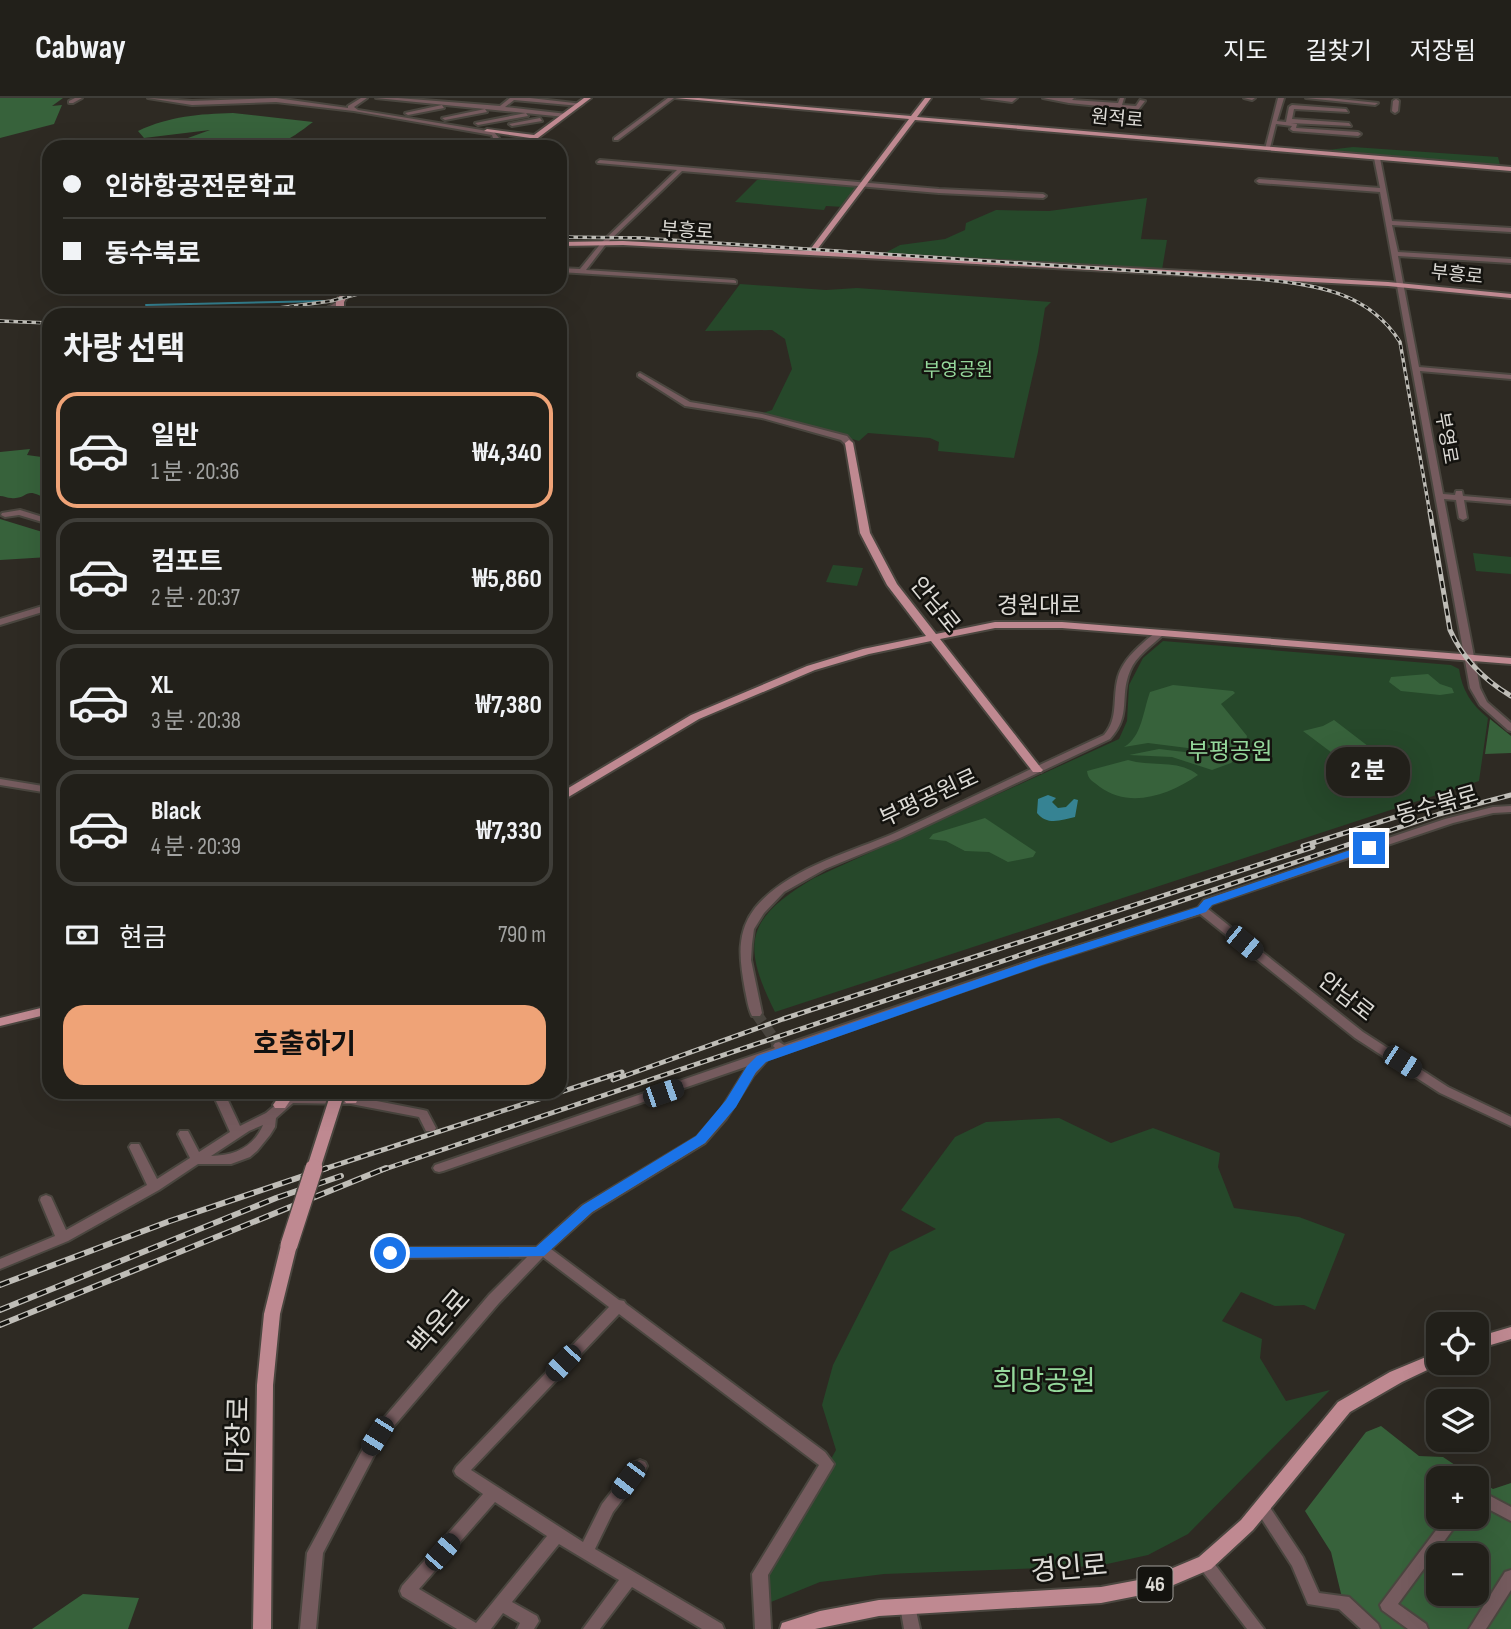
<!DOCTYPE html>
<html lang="ko">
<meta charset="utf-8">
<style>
:root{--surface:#22201a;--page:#2a2823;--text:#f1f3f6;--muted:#a2a3a2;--line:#3f3e39;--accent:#efa377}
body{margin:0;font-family:"Sofia Sans Condensed","Noto Sans KR",sans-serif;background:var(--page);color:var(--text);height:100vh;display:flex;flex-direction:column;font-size:26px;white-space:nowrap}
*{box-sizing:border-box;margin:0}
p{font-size:23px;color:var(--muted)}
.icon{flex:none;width:38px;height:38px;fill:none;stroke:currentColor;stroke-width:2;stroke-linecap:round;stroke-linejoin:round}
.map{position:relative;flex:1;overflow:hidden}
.panel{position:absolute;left:42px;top:210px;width:525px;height:791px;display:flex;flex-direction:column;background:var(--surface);border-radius:21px;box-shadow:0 7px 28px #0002,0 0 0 2px var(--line)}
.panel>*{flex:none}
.banner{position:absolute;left:42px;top:42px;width:525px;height:154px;border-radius:21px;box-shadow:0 7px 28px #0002,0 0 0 2px var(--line);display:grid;align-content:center;height:154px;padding:0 21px;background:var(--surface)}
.fabs{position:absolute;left:1426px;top:1214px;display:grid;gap:14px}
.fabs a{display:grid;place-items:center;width:63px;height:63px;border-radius:14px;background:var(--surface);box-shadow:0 7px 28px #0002,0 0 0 2px var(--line);font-size:35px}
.end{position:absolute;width:32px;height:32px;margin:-16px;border:9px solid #1a73e8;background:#fff;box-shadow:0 0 0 4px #fff}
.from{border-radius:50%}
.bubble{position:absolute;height:49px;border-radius:21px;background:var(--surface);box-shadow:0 7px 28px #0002,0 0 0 2px var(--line);font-size:23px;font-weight:700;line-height:49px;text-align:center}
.car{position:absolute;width:21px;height:42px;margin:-21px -10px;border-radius:9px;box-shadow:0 0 5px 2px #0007;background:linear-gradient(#222 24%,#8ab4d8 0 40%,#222 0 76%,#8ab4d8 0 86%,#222 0)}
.banner b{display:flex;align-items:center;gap:24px;height:66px;font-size:26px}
.banner b+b{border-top:2px solid var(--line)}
.banner i{width:18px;height:18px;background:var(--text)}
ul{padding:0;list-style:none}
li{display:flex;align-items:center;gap:21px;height:116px;margin:0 14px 10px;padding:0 7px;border:4px solid var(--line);border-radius:21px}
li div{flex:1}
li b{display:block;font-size:26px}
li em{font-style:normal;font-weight:700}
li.selected{border-color:var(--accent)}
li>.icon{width:63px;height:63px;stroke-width:1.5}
h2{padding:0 21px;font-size:32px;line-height:84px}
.pay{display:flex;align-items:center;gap:18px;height:77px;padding:0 21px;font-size:26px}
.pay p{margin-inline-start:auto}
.cta{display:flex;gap:14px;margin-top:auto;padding:14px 21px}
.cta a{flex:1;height:80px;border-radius:21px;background:var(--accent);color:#111;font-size:28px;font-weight:700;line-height:80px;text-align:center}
header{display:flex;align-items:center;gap:42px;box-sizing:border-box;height:98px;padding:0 35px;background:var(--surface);border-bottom:2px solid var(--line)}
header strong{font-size:33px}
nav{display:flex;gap:38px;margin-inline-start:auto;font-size:24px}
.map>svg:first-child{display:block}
.green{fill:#26482a}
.forest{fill:#37623b;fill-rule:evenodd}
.water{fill:#368393}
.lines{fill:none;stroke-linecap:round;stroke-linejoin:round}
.stream{stroke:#368393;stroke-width:2}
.minor-tunnel{stroke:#48443e;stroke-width:11;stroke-dasharray:11 5;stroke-linecap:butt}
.minor-casing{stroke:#4a463f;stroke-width:4}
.major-casing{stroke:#4a463f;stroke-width:4}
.minor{fill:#755b5e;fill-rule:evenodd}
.major{fill:#bf8991;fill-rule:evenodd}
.rail-far2-casing{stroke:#bfbdb7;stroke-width:3.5}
.rail-far1-casing{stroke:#bfbdb7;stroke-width:5}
.rail-casing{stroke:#bfbdb7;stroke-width:6}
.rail-far2{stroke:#14130f;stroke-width:2;stroke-dasharray:4.5;stroke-linecap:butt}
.rail-far1{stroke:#14130f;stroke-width:2.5;stroke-dasharray:7;stroke-linecap:butt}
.rail{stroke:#14130f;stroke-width:3.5;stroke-dasharray:10;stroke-linecap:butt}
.major-bridge-far1-casing{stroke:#4a463f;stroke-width:17;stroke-linecap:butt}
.major-bridge-casing{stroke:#4a463f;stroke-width:20;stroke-linecap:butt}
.major-bridge-far1{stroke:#bf8991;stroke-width:13}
.major-bridge{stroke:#bf8991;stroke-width:17}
.route{fill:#1a73e8}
.labels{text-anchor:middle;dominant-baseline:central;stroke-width:5;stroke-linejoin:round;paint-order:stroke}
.far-street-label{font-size:19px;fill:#dcdad5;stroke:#14130f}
.far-park-label{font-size:19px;fill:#95d89b;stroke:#14130f}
.shield{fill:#14130f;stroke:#a09e9a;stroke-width:2}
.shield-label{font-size:21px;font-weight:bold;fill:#dcdad5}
.street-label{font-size:23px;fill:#dcdad5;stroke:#14130f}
.park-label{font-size:23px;fill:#95d89b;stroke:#14130f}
.near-street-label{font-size:28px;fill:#dcdad5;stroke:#14130f}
.near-park-label{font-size:28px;fill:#95d89b;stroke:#14130f}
</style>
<header>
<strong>Cabway</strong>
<nav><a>지도</a><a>길찾기</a><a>저장됨</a></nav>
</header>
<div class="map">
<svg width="1511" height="1531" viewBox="0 0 1511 1531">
<rect width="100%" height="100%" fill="#2e2a23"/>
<g class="green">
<polygon points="1353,49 1498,59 1500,67 1328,52"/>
<polygon points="764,81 855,88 858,89 844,109 826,108 824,112 735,104 757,82"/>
<polygon points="1147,100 1141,141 1167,142 1162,172 885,155 900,147 945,141 965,132 966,125 996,112 1049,113"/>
<polygon points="740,186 826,192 857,190 1051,204 1045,210 1038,254 1014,360 938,353 939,344 930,340 868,335 859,343 763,315 772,312 792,271 785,241 772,232 705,233"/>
<polygon points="1473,455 1511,459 1511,476 1476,473"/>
<polygon points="833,467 863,470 857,488 826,484"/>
<path d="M 1163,543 L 1451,567 L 1459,571 C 1462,592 1471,606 1488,620 L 1479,683 L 775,914 C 740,844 747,820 814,780 L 1119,641 L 1127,623 L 1129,587 L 1143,560 Z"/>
<polygon points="1059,1020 1111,1045 1153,1030 1220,1055 1218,1069 1234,1110 1299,1119 1345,1136 1315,1212 1304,1207 1275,1208 1241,1194 1222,1223 1262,1241 1260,1260 1286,1303 1330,1292 1188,1436 1148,1457 1098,1468 884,1476 820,1484 771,1504 768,1474 836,1352 822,1307 833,1267 890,1154 936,1131 901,1112 955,1039 986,1024"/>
</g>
<g class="forest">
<polygon points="0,0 63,0 52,8 62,7 54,26 0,40"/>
<path d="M 233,15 L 313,24 C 301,33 290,42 275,46 C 243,55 196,49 163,49 L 210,32 L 144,40 L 138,33 C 170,18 199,16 233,15 Z"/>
<path d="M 30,351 L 27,357 L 49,360 L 49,403 C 23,386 30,402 11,400 C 7,400 4,398 0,398 L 0,354 Z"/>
<polygon points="0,421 49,436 49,459 0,462"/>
<polygon points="1428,576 1440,586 1452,590 1454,595 1440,597 1401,593 1389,584 1391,579"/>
<path d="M 1173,587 L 1233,593 L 1235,595 L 1221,606 L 1247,638 L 1245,648 L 1235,656 L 1148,645 L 1124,649 C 1142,639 1143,613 1150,594 Z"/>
<polygon points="1490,621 1511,638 1511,655 1485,656"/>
<polygon points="1334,622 1377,655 1372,657 1378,662 1352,670 1303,633 1323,628"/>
<polygon points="1159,651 1236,660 1231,665 1212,672 1172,659 1129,657"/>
<path d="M 1128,662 C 1150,669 1179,661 1198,677 C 1169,697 1130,711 1100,689 C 1093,683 1088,682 1087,673 Z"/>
<polygon points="985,720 1036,754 1033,759 1008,764 989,754 965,753 946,743 929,741 933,736"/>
<path d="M 1381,1328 L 1419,1358 L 1443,1359 L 1476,1381 L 1438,1381 L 1438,1419 L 1477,1419 L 1477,1381 L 1493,1391 L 1511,1385 L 1511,1531 L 1368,1531 L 1343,1504 L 1331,1454 L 1305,1413 L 1366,1334 ZM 1438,1458 L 1477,1458 L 1477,1496 L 1438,1496 Z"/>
<polygon points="83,1496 139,1500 128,1531 32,1531"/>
</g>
<path class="water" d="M 1048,697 L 1056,700 L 1052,704 L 1058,710 L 1066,709 L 1074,701 L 1078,702 L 1075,719 C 1062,722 1047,728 1037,715 L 1038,701 Z"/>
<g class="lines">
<polyline class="stream" points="146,207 325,203"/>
<polyline class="minor-tunnel" points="756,915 779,948"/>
<g class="minor-casing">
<g id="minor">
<polygon points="75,0 82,0 73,5 69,5 69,3"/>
<polygon points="148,0 192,3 276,0 348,10 348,8 361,0 367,0 354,9 358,12 494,34 499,40 489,49 483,49 493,40 492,37 354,13 276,4 192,7"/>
<polygon points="376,0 398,0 500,8 510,0 530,0 583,6 580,8 514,2 505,9 567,16 565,19"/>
<polygon points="668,0 674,0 618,42 614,42 614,40"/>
<polygon points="982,0 1017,0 1012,4"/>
<polygon points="1043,0 1074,0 1072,2 1118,5 1120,0 1124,0 1122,7 1136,8 1140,2 1145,3 1138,12 1069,5"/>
<polygon points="1244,0 1255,0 1252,2"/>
<polygon points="1278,0 1284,0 1277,23 1286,24 1289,9 1292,7 1346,11 1348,14 1294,11 1292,21 1349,25 1351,28 1291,25 1297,26 1296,30 1358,34 1361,36 1358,38 1293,33 1290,31 1292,28 1276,26 1270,50 1265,51"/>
<polygon points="1306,0 1329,0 1378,5 1375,7"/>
<polygon points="1396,1 1399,3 1398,13 1395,15 1392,13 1393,3"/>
<polygon points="442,7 444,10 408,17 405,15"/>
<polygon points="485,11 487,14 445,22 442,20"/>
<polygon points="526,15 528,18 478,27 475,25"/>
<polygon points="540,20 542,23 512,28 509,26"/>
<polygon points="1377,58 1380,60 1392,123 1511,130 1511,134 1392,127 1398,154 1511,161 1511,165 1398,158 1419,269 1511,277 1511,281 1420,273 1443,396 1455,397 1456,393 1462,393 1463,398 1511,402 1511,406 1464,402 1467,420 1463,422 1459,420 1456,402 1444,401 1480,590 1487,604 1511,625 1511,633 1508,632 1480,607 1470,590 1380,94 1259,85 1256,83 1259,81 1380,90 1374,60"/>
<polygon points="600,62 939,91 1043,96 1046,98 1043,100 939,95 682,73 606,146 586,172 734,182 736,183 736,185 560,174 560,170 580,171 602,144 677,72 598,65 597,64"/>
<polygon points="338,203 343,204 324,217 316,217"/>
<polygon points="640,275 690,304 762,316 847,338 853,345 846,347 841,342 762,320 685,308 638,278 638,276"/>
<polygon points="20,412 49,421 49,426 19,417 5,419 1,417 2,415"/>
<polygon points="49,506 49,512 0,527 0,521"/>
<path d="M 1160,532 L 1164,535 L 1163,537 C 1151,548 1136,558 1130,573 C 1119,599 1132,617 1110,641 L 900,740 L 825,771 L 784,794 L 764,815 L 754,831 L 752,846 L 751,862 L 762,915 L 760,918 L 752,918 C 748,910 747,901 745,892 C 740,863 735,836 755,810 C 788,770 849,755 895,735 C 965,703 1034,669 1104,637 C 1119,620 1112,600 1118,579 C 1124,559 1142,546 1157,533 Z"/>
<polygon points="0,681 49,689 49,695 0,687"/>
<path d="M 1511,708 L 1511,714 L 1493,715 L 1453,725 L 1212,806 L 1208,811 L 1363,934 L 1448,989 L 1511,1019 L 1511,1028 L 1440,995 L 1355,940 L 1200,816 L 1041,866 L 768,961 L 753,978 L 726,1021 L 705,1045 L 592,1114 L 551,1151 L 619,1202 L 624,1203 L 626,1206 L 825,1354 L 834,1366 L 832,1370 L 768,1477 L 771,1531 L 755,1531 L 752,1476 L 819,1367 L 619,1216 L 471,1372 L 583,1444 L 602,1406 L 635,1364 L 640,1362 L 645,1364 L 647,1368 L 645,1372 L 613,1414 L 595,1451 L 722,1526 L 724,1531 L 702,1531 L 632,1489 L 600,1531 L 583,1531 L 619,1482 L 559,1446 L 512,1504 L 537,1518 L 539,1523 L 534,1531 L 517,1531 L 520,1525 L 503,1515 L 491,1531 L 457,1531 L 402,1498 L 400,1493 L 402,1488 L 483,1396 L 456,1377 L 454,1373 L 456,1369 L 609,1209 L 543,1159 L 499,1205 L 382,1342 L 323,1455 L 316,1531 L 300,1531 L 307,1455 L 372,1334 L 489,1197 L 527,1159 L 390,1160 L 385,1158 L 383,1155 L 385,1152 L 390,1150 L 537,1149 L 582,1108 L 697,1039 L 722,1010 L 748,968 L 443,1073 L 439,1074 L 435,1073 L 433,1070 L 435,1067 L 775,950 L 773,948 L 775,945 L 779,944 L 784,947 L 1033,862 L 1198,810 L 1204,802 L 1445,721 L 1493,709 ZM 495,1404 L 547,1438 L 476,1525 L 419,1491 Z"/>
<path d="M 212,994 L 224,994 L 240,1028 L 266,1015 L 286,998 L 290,997 L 351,998 L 423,1012 L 427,1013 L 436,1030 L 434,1033 L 426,1033 L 419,1019 L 351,1006 L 293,1005 L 276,1020 L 275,1029 L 270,1037 L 257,1053 L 250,1059 L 231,1066 L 198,1066 L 159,1092 L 68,1143 L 0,1171 L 0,1161 L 55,1138 L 40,1102 L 41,1099 L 46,1097 L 51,1099 L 66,1132 L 147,1087 L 129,1049 L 131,1046 L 139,1046 L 157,1081 L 190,1060 L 178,1036 L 180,1033 L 188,1033 L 199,1054 L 230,1034 ZM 263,1027 C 254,1049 234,1058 211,1058 L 249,1033 Z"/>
<polygon points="1477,1391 1511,1409 1511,1423 1477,1405"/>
<polygon points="1262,1403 1267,1405 1303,1459 1319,1495 1349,1499 1378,1526 1380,1531 1361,1531 1339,1511 1308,1506 1292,1468 1254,1409 1257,1405"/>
<polygon points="1446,1419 1462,1419 1398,1506 1426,1526 1428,1531 1408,1531 1382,1512 1380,1507"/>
<polygon points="1205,1458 1210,1460 1264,1531 1247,1531 1200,1470 1197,1465 1200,1460"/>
<polygon points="1511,1472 1511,1492 1486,1531 1469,1531 1505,1474"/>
<polygon points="908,1501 914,1503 920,1531 904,1531 900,1508 902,1503"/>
</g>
</g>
<g class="major-casing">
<g id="major">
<polygon points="584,0 591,0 526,49 519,49 530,40 484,33 487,31 534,37"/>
<polygon points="675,0 699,0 911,18 925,0 931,0 917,19 1511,69 1511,73 915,22 816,153 1388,184 1511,196 1511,200 1388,188 623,147 560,148 560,144 623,143 809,153 909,21"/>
<polygon points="345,189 353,189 344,204 344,217 336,217 336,204"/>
<polygon points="849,342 853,345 870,435 897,486 936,536 995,524 1062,524 1511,560 1511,566 1062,530 995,530 940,541 1041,670 1043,672 1041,674 1033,674 931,543 869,556 815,572 699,621 560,704 560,695 691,617 807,568 863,551 926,538 887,487 860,435 845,345"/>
<polygon points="49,908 49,916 0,928 0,920"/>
<polygon points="282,994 296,994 285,1010 275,1010 273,1007"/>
<polygon points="347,994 361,994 356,1005 346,1005 344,1002"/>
<polygon points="289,1141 294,1143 297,1147 280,1216 273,1287 271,1531 253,1531 257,1287 264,1216 281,1147 284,1143"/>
<polygon points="1511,1229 1511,1241 1477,1251 1477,1239"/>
<polygon points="1438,1254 1438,1265 1442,1265 1402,1284 1350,1314 1253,1432 1211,1471 1157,1494 1101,1505 879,1518 815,1531 780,1531 782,1525 820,1513 879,1502 1101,1489 1149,1480 1199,1459 1241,1422 1338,1304 1390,1274"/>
</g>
</g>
<use href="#minor" class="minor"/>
<use href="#major" class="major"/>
<g class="rail-far2-casing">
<g id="rail-far2">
<path d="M 560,139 L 641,140 L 1259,181 C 1315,187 1368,193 1400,244 L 1430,416"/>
<polyline points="227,217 331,203 385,189"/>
<polyline points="0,223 49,225"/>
</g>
</g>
<g class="rail-far1-casing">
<g id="rail-far1">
<path d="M 1430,414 L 1450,532 C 1463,561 1484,582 1511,598"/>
<polyline points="1303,748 1453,701"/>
<polyline points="613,982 783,921 1313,749"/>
<polyline points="321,1072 622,974"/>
<polyline points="382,1072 1439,716 1511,697"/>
</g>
</g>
<g class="rail-casing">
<g id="rail">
<polyline points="0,1187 170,1123 327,1070"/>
<polyline points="0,1212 276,1100 341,1078"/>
<polyline points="0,1227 386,1070"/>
</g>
</g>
<use href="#rail-far2" class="rail-far2"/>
<use href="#rail-far1" class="rail-far1"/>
<use href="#rail" class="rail"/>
<g class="major-bridge-far1-casing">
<polyline id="major-bridge-far1" points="313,1072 338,994"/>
</g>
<g class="major-bridge-casing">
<polyline id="major-bridge" points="289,1147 314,1070"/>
</g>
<use href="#major-bridge-far1" class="major-bridge-far1"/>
<use href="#major-bridge" class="major-bridge"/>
</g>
<polygon class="route" points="1365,747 1375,750 1212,807 1206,814 1042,867 766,964 756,974 736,1009 705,1045 592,1114 544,1158 390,1160 383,1155 390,1149 536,1149 583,1107 696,1038 726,1002 747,968 757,958 1033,862 1198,809 1204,802"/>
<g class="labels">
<g class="far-street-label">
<text transform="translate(1117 21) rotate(5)">원적로</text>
<text transform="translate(687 133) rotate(4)">부흥로</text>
<text transform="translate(1457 177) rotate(6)">부흥로</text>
<text transform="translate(1446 340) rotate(80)">부영로</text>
</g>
<g class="far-park-label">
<text x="958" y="272">부영공원</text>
</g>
<rect class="shield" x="1137.5" y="1468.5" width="35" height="35" rx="5"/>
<g class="shield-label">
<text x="1155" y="1486">46</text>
</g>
<g class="street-label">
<text transform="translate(935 507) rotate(51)">안남로</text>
<text x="1039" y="508">경원대로</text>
<text transform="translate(929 700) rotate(-25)">부평공원로</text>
<text transform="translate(1437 707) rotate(-16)">동수북로</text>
<text transform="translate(1346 899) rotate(38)">안남로</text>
</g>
<g class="park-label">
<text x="1230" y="654">부평공원</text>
</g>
<g class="near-street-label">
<text transform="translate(440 1225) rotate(-49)">백운로</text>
<text transform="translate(239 1337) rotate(-89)">마장로</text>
<text transform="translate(1069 1471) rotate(-5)">경인로</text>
</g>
<g class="near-park-label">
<text x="1044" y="1283">희망공원</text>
</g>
</g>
</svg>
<div class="fabs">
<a><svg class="icon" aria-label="locate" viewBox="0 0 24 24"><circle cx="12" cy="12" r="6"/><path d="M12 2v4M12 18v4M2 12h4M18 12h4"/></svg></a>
<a><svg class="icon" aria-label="layers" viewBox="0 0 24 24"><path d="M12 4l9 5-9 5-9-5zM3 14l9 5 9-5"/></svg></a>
<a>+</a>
<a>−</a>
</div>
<i class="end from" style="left:390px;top:1155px"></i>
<i class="end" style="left:1369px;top:750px"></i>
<div class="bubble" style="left:1326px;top:649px;width:84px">2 분</div>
<i class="car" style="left:1244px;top:845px;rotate:129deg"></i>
<i class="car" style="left:1402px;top:964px;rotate:123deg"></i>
<i class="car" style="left:663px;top:995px;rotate:71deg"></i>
<i class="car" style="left:563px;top:1265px;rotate:223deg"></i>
<i class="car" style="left:377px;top:1338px;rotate:212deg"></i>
<i class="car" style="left:628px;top:1382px;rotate:217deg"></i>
<i class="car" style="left:442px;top:1454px;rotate:41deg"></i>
<div class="banner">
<b><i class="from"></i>인하항공전문학교</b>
<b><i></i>동수북로</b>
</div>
<section class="panel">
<h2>차량 선택</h2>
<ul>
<li class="selected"><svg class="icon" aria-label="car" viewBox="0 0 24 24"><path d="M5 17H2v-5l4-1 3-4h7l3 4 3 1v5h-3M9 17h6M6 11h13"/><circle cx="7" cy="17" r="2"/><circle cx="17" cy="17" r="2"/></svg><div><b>일반</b><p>1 분 · 20:36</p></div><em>₩4,340</em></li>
<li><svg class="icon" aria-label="car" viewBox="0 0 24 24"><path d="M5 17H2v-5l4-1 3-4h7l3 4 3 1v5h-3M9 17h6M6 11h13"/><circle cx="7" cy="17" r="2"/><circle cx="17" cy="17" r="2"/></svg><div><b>컴포트</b><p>2 분 · 20:37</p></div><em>₩5,860</em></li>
<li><svg class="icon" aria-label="car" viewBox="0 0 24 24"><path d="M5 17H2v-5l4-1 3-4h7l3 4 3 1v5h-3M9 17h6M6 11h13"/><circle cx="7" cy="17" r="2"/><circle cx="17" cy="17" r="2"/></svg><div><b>XL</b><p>3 분 · 20:38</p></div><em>₩7,380</em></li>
<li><svg class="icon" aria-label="car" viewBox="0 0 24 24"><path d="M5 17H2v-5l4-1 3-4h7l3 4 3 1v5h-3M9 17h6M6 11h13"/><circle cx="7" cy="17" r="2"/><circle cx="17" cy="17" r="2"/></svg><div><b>Black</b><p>4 분 · 20:39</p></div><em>₩7,330</em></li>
</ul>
<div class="pay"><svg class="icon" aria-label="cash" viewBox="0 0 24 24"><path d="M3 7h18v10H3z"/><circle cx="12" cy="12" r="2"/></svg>현금<p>790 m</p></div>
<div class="cta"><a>호출하기</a></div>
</section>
</div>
